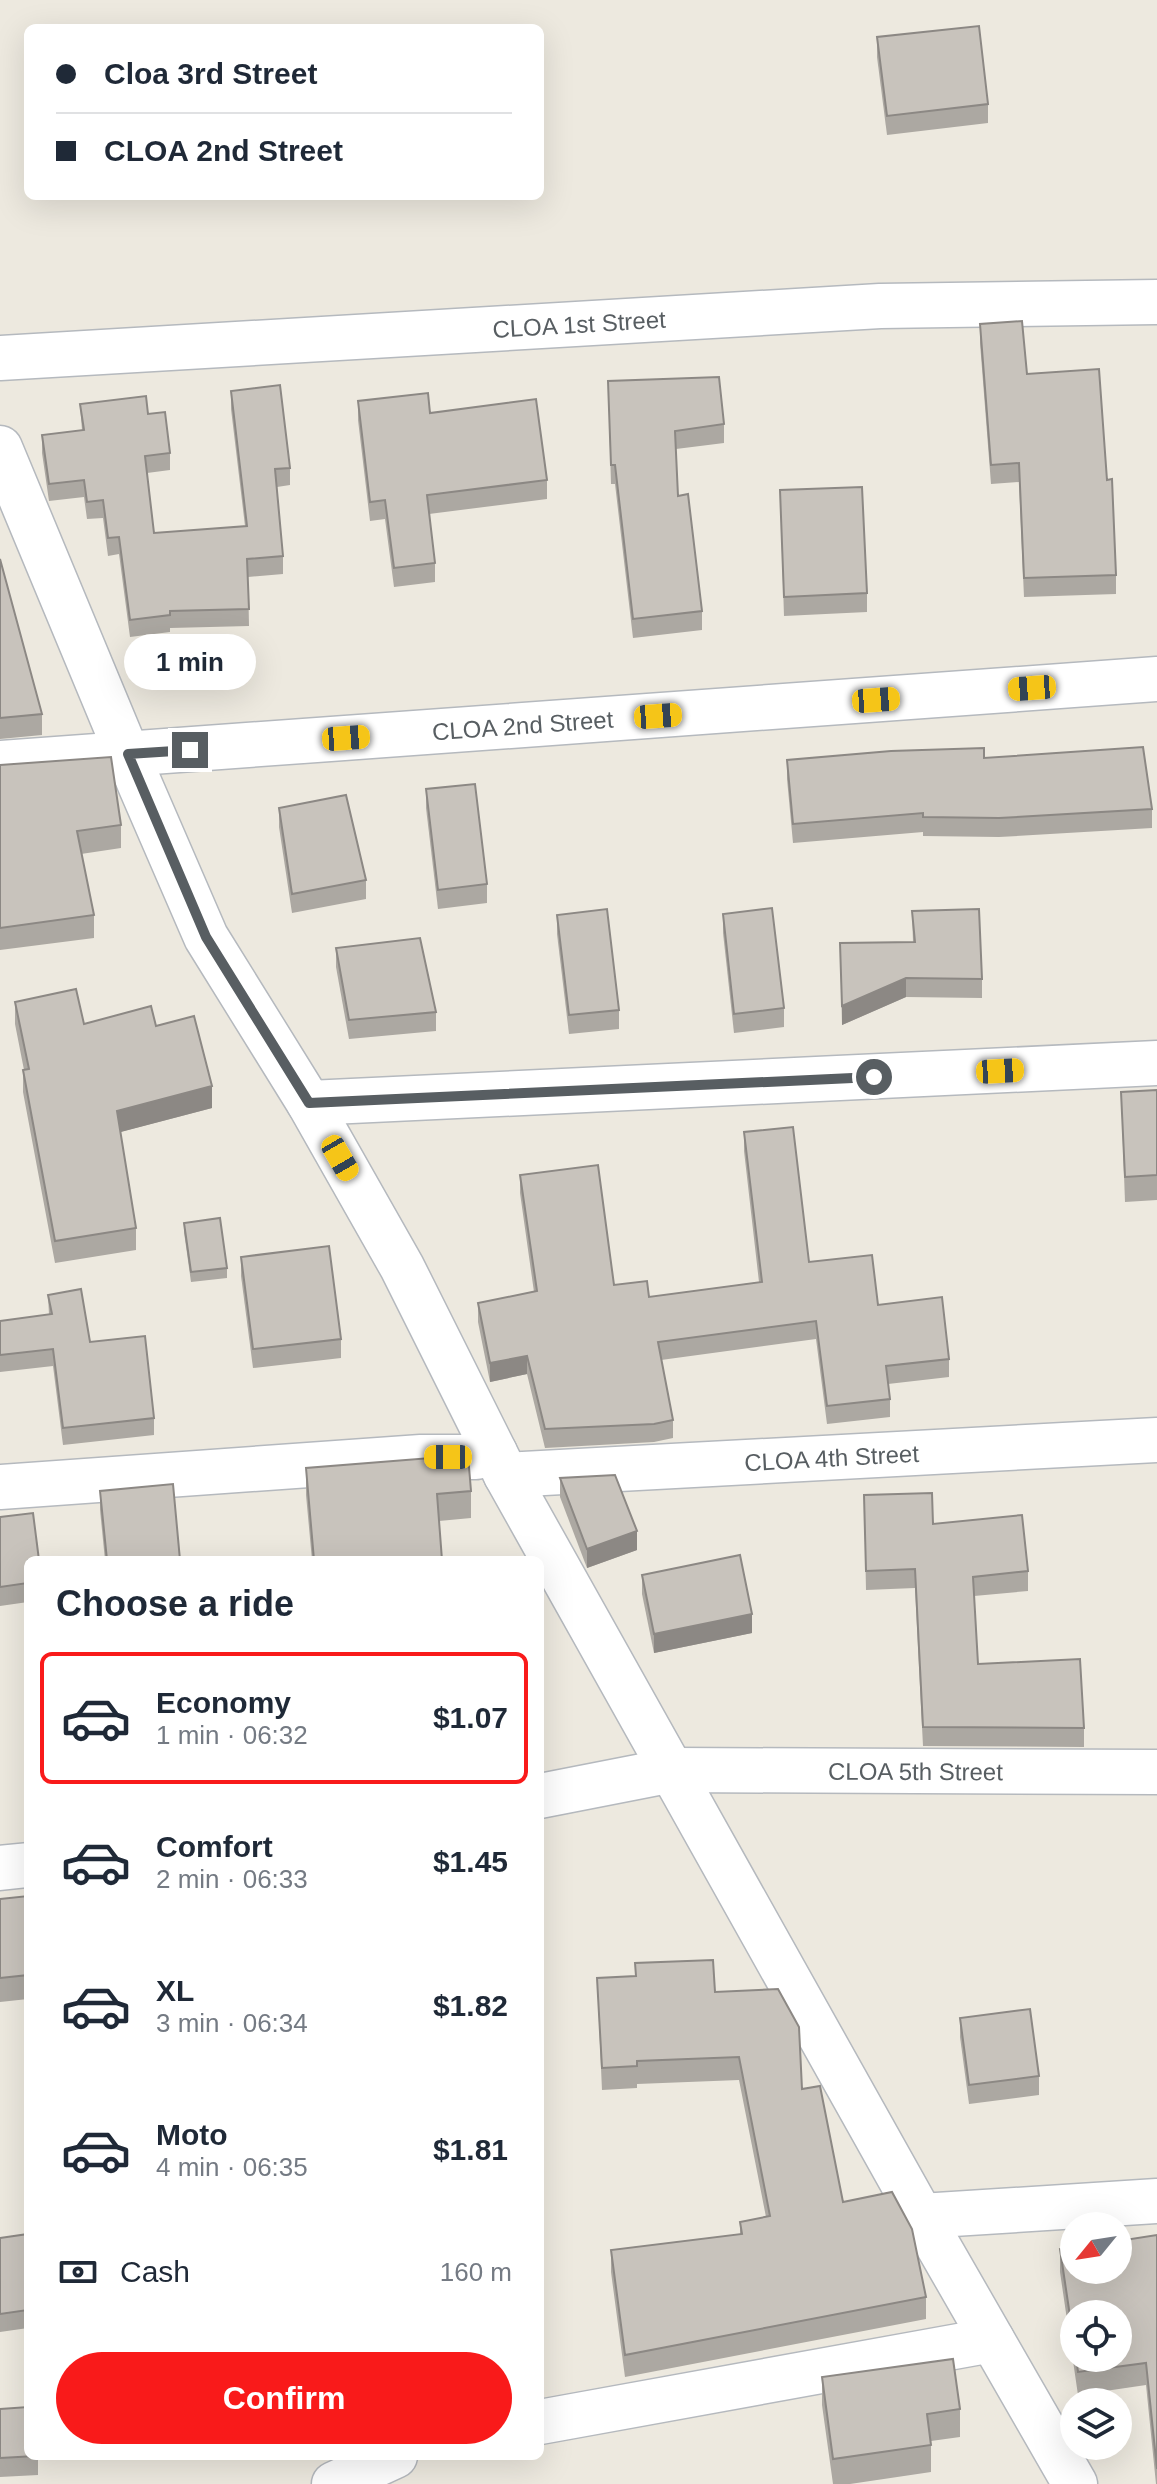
<!DOCTYPE html>
<meta charset="utf-8">
<style>
:root{--surface:#fff;--page:#f2f2f3;--text:#1f2937;--muted:#747a83;--line:#e0e1e3;--accent:#f91a1a}
body{margin:0;font-family:Arial,sans-serif;background:var(--page);color:var(--text);height:100vh;display:flex;flex-direction:column;font-size:30px;white-space:nowrap}
*{box-sizing:border-box;margin:0}
p{font-size:26px;color:var(--muted)}
.icon{flex:none;width:44px;height:44px;fill:none;stroke:currentColor;stroke-width:2;stroke-linecap:round;stroke-linejoin:round}
.map{position:relative;flex:1;overflow:hidden}
.drawer{position:absolute;left:24px;top:1556px;width:520px;height:904px;display:flex;flex-direction:column;background:var(--surface);border-radius:12px;box-shadow:0 8px 32px #0002}
.drawer>*{flex:none}
.top-card{position:absolute;left:24px;top:24px;width:520px;height:176px;border-radius:12px;box-shadow:0 8px 32px #0002;display:grid;align-content:center;height:176px;padding:0 32px;background:var(--surface)}
.needle{width:52px;rotate:240deg}
.buttons{position:absolute;left:1060px;top:2212px;display:grid;gap:16px}
.buttons a{display:grid;place-items:center;width:72px;height:72px;border-radius:50%;background:var(--surface);box-shadow:0 8px 32px #0002;font-size:40px}
.end{position:absolute;width:36px;height:36px;margin:-18px;border:10px solid #585e62;background:#fff;box-shadow:0 0 0 4px #fff}
.from{border-radius:50%}
.bubble{position:absolute;height:56px;border-radius:28px;background:var(--surface);box-shadow:0 8px 32px #0002;font-size:26px;font-weight:700;line-height:56px;text-align:center}
.car{position:absolute;width:24px;height:48px;margin:-24px -12px;border-radius:10px;box-shadow:0 0 6px 2px #0007;background:linear-gradient(#f5c518 24%,#345 0 40%,#f5c518 0 76%,#345 0 86%,#f5c518 0)}
.top-card b{display:flex;align-items:center;gap:28px;height:76px;font-size:30px}
.top-card b+b{border-top:2px solid var(--line)}
.top-card i{width:20px;height:20px;background:var(--text)}
ul{padding:0;list-style:none}
li{display:flex;align-items:center;gap:24px;height:132px;margin:0 16px 12px;padding:0 16px;border:4px solid transparent;border-radius:12px}
li div{flex:1}
li b{display:block;font-size:30px}
li em{font-style:normal;font-weight:700}
li.active{border-color:var(--accent)}
li>.icon{width:72px;height:72px;stroke-width:1.5}
h2{padding:0 32px;font-size:36px;line-height:96px}
.pay{display:flex;align-items:center;gap:20px;height:88px;padding:0 32px;font-size:30px}
.pay p{margin-inline-start:auto}
.action{display:flex;gap:16px;margin-top:auto;padding:16px 32px}
.action a{flex:1;height:92px;border-radius:48px;background:var(--accent);color:#fff;font-size:32px;font-weight:700;line-height:92px;text-align:center}
.map>svg:first-child{display:block}
.lines{fill:none;stroke-linecap:round;stroke-linejoin:round}
.street-casing{stroke:#b5b9be;stroke-width:47}
.street{stroke:#fff;stroke-width:44}
.wall{fill:#aca8a2;fill-rule:evenodd}
.shaded-wall{fill:#8c8884}
.building{fill:#c8c3bc;stroke:#8c8884;stroke-width:2}
.route{stroke:#585e62;stroke-width:10}
.labels{text-anchor:middle;dominant-baseline:central;stroke-width:7;stroke-linejoin:round;paint-order:stroke}
.street-label{font-size:24px;fill:#585e62;stroke:#fff}
</style>
<div class="map">
<svg width="1157" height="2484" viewBox="0 0 1157 2484">
<rect width="100%" height="100%" fill="#ede9df"/>
<g class="lines">
<g class="street-casing">
<g id="street">
<path id="s1" d="M 0,358 L 880,306 L 1157,302"/>
<polyline points="0,448 141,787 206,937 309,1103 402,1267 506,1475 921,2216 1075,2484"/>
<path id="s2" d="M 0,763 L 1157,679"/>
<polyline points="309,1103 1157,1063"/>
<path id="s3" d="M 506,1475 L 1157,1440"/>
<polyline points="0,1487 421,1457 476,1457 495,1453"/>
<path id="s4" d="M 540,1796 L 673,1770 L 1157,1772"/>
<polyline points="0,1868 28,1865"/>
<polyline points="921,2216 1157,2201"/>
<polyline points="540,2422 992,2340"/>
<polyline points="334,2484 395,2456"/>
</g>
</g>
<use href="#street" class="street"/>
</g>
<g class="wall">
<polygon points="877,37 988,104 988,123 887,135 877,57"/>
<polygon points="980,324 1027,374 1107,480 1116,575 1116,594 1024,597 1019,482 991,484 980,343"/>
<polygon points="608,381 724,424 724,443 676,449 678,496 702,611 702,630 633,638 615,484 611,484"/>
<polygon points="231,391 290,468 290,485 277,487 283,556 283,574 248,577 249,626 170,628 170,632 130,637 119,554 108,556 103,518 87,519 84,497 49,501 42,453 42,435 82,430 80,404 148,414 170,453 170,470 147,473 154,533 245,526 231,409"/>
<polygon points="358,401 430,413 547,480 547,499 429,514 435,563 435,582 394,587 385,519 370,521 358,420"/>
<polygon points="780,490 867,593 867,612 784,616"/>
<polygon points="0,559 42,714 42,735 0,739"/>
<polygon points="984,758 1152,809 1152,828 999,837 923,836 923,832 793,843 787,779 787,760"/>
<polygon points="0,765 121,825 121,848 81,854 94,915 94,938 0,950"/>
<polygon points="426,789 487,884 487,903 438,909 426,808"/>
<polygon points="279,808 366,880 366,899 292,913 279,827"/>
<polygon points="912,911 982,979 982,998 906,997 842,1025 840,943 913,942"/>
<polygon points="723,914 784,1008 784,1027 734,1033 723,933"/>
<polygon points="557,915 619,1010 619,1029 569,1034 557,934"/>
<polygon points="336,948 436,1012 436,1031 349,1039 336,967"/>
<polygon points="15,1002 84,1024 156,1026 212,1108 120,1132 136,1228 136,1250 55,1263 23,1092 23,1070 24,1070 15,1024"/>
<polygon points="1157,1090 1157,1200 1125,1202 1121,1092"/>
<polygon points="744,1132 809,1262 878,1305 949,1359 949,1377 888,1384 890,1399 890,1417 827,1424 816,1339 661,1360 673,1420 673,1438 654,1442 545,1448 527,1374 490,1382 478,1322 478,1303 534,1292 520,1193 520,1175 614,1285 649,1297 759,1282 744,1151"/>
<polygon points="184,1223 227,1268 227,1278 191,1282 184,1232"/>
<polygon points="241,1257 341,1339 341,1358 253,1368 241,1276"/>
<polygon points="48,1295 154,1418 154,1435 63,1445 53,1366 0,1372 0,1321 49,1315"/>
<polygon points="306,1468 471,1491 471,1518 439,1521 442,1560 312,1560 306,1495"/>
<polygon points="560,1478 637,1550 587,1568 560,1497"/>
<polygon points="100,1491 180,1560 105,1560 100,1510"/>
<polygon points="864,1495 933,1524 1028,1571 1028,1591 974,1596 978,1664 1084,1728 1084,1747 923,1746 915,1588 866,1590"/>
<polygon points="0,1517 28,1560 28,1602 0,1606"/>
<polygon points="642,1575 752,1633 654,1653 642,1594"/>
<polygon points="28,1896 28,1999 0,2002 0,1899"/>
<polygon points="635,1963 715,1992 802,2089 843,2202 926,2297 926,2319 625,2377 611,2272 611,2250 740,2234 740,2222 766,2217 739,2080 637,2084 637,2088 602,2090 597,1978 635,1976"/>
<polygon points="960,2018 1039,2076 1039,2095 969,2104 960,2037"/>
<polygon points="28,2234 28,2328 0,2332 0,2238"/>
<path d="M 1157,2235 L 1157,2484 L 1156,2484 L 1146,2385 L 1078,2395 L 1060,2272 L 1060,2249 ZM 1074,2314 L 1118,2358 L 1074,2358 Z"/>
<polygon points="822,2377 960,2409 960,2437 931,2441 931,2472 850,2484 833,2484 822,2405"/>
<polygon points="0,2409 38,2456 38,2475 0,2477"/>
</g>
<g class="shaded-wall">
<polygon points="906,978 906,997 842,1025 842,1006"/>
<polygon points="212,1086 212,1108 117,1133 117,1111"/>
<polygon points="527,1356 527,1374 490,1382 490,1363"/>
<polygon points="637,1531 637,1550 587,1568 587,1549"/>
<polygon points="752,1614 752,1633 654,1653 654,1634"/>
</g>
<g class="building">
<polygon points="979,26 988,104 887,116 877,37"/>
<polygon points="1022,321 1027,374 1099,369 1107,480 1112,479 1116,575 1024,578 1019,463 991,465 980,324"/>
<polygon points="719,377 724,424 675,431 678,496 688,494 702,611 633,619 615,465 611,465 608,381"/>
<polygon points="280,385 290,468 275,469 283,556 247,559 249,609 170,611 170,615 130,620 119,537 108,538 103,500 87,502 84,480 49,484 42,435 84,430 80,404 146,396 148,414 165,412 170,453 145,456 154,533 247,526 231,391"/>
<polygon points="428,393 430,413 536,399 547,480 427,495 435,563 394,568 385,500 370,502 358,401"/>
<polygon points="862,487 867,593 784,597 780,490"/>
<polygon points="0,559 42,714 0,718"/>
<polygon points="1143,747 1152,809 999,818 923,817 923,813 793,824 787,760 891,751 984,748 984,758"/>
<polygon points="111,757 121,825 77,831 94,915 0,928 0,765"/>
<polygon points="475,784 487,884 438,890 426,789"/>
<polygon points="346,795 366,880 292,894 279,808"/>
<polygon points="772,908 784,1008 734,1014 723,914"/>
<polygon points="607,909 619,1010 569,1015 557,915"/>
<polygon points="979,909 982,979 906,978 842,1006 840,943 915,942 912,911"/>
<polygon points="420,938 436,1012 349,1020 336,948"/>
<polygon points="76,989 84,1024 151,1006 156,1026 194,1016 212,1086 117,1111 136,1228 55,1241 23,1070 29,1069 15,1002"/>
<polygon points="1157,1090 1157,1175 1125,1177 1121,1092"/>
<polygon points="793,1127 809,1262 872,1255 878,1305 942,1297 949,1359 886,1366 890,1399 827,1406 816,1321 658,1342 673,1420 654,1424 545,1429 527,1356 490,1363 478,1303 537,1291 520,1175 598,1165 614,1285 647,1281 649,1297 762,1282 744,1132"/>
<polygon points="220,1218 227,1268 191,1272 184,1223"/>
<polygon points="329,1246 341,1339 253,1349 241,1257"/>
<polygon points="81,1289 90,1342 145,1336 154,1418 63,1428 53,1349 0,1355 0,1321 52,1314 48,1295"/>
<polygon points="468,1455 471,1491 437,1494 442,1560 314,1560 306,1468"/>
<polygon points="615,1475 637,1531 587,1549 560,1478"/>
<polygon points="173,1484 180,1560 103,1560 107,1560 100,1491"/>
<polygon points="932,1493 933,1524 1022,1515 1028,1571 973,1577 978,1664 1080,1659 1084,1728 923,1727 915,1569 866,1571 864,1495"/>
<polygon points="33,1513 39,1560 28,1560 28,1583 0,1587 0,1517"/>
<polygon points="740,1555 752,1614 654,1634 642,1575"/>
<polygon points="28,1896 28,1975 0,1978 0,1899"/>
<polygon points="713,1960 715,1992 778,1989 799,2027 802,2089 820,2086 843,2202 892,2192 912,2229 926,2297 625,2355 611,2250 742,2234 740,2222 770,2216 739,2057 637,2061 637,2066 602,2068 597,1978 636,1976 635,1963"/>
<polygon points="1030,2009 1039,2076 969,2085 960,2018"/>
<polygon points="28,2234 28,2310 0,2314 0,2238"/>
<polygon points="1157,2235 1157,2469 1146,2363 1078,2372 1076,2358 1118,2358 1118,2314 1074,2314 1074,2343 1060,2249 1074,2247 1074,2270 1118,2270 1118,2241"/>
<polygon points="953,2359 960,2409 927,2414 931,2445 833,2459 822,2377"/>
<polygon points="28,2407 28,2456 36,2456 0,2458 0,2409"/>
</g>
<g class="lines">
<polyline class="route" points="190,750 128,754 206,937 309,1103 874,1077"/>
</g>
<g class="labels">
<g class="street-label">
<text stroke="none"><textPath href="#s1" startOffset="580">CLOA 1st Street</textPath></text>
<text stroke="none"><textPath href="#s2" startOffset="524">CLOA 2nd Street</textPath></text>
<text stroke="none"><textPath href="#s3" startOffset="326">CLOA 4th Street</textPath></text>
<text stroke="none"><textPath href="#s4" startOffset="378">CLOA 5th Street</textPath></text>
</g>
</g>
</svg>
<div class="buttons">
<a><svg class="needle" viewBox="-14 -14 28 28"><path d="M0-13l5 13h-10z" fill="#e53935"/><path d="M0 13l5-13h-10z" fill="#747a83"/></svg></a>
<a><svg class="icon" aria-label="locate" viewBox="0 0 24 24"><circle cx="12" cy="12" r="6"/><path d="M12 2v4M12 18v4M2 12h4M18 12h4"/></svg></a>
<a><svg class="icon" aria-label="layers" viewBox="0 0 24 24"><path d="M12 4l9 5-9 5-9-5zM3 14l9 5 9-5"/></svg></a>
</div>
<i class="end from" style="left:874px;top:1077px"></i>
<i class="end" style="left:190px;top:750px"></i>
<div class="bubble" style="left:124px;top:634px;width:132px">1 min</div>
<i class="car" style="left:1032px;top:688px;rotate:266deg"></i>
<i class="car" style="left:876px;top:700px;rotate:86deg"></i>
<i class="car" style="left:658px;top:716px;rotate:86deg"></i>
<i class="car" style="left:346px;top:738px;rotate:86deg"></i>
<i class="car" style="left:1000px;top:1071px;rotate:87deg"></i>
<i class="car" style="left:340px;top:1158px;rotate:150deg"></i>
<i class="car" style="left:448px;top:1457px;rotate:270deg"></i>
<div class="top-card">
<b><i class="from"></i>Cloa 3rd Street</b>
<b><i></i>CLOA 2nd Street</b>
</div>
<section class="drawer">
<h2>Choose a ride</h2>
<ul>
<li class="active"><svg class="icon" aria-label="car" viewBox="0 0 24 24"><path d="M5 17H2v-5l4-1 3-4h7l3 4 3 1v5h-3M9 17h6M6 11h13"/><circle cx="7" cy="17" r="2"/><circle cx="17" cy="17" r="2"/></svg><div><b>Economy</b><p>1 min · 06:32</p></div><em>$1.07</em></li>
<li><svg class="icon" aria-label="car" viewBox="0 0 24 24"><path d="M5 17H2v-5l4-1 3-4h7l3 4 3 1v5h-3M9 17h6M6 11h13"/><circle cx="7" cy="17" r="2"/><circle cx="17" cy="17" r="2"/></svg><div><b>Comfort</b><p>2 min · 06:33</p></div><em>$1.45</em></li>
<li><svg class="icon" aria-label="car" viewBox="0 0 24 24"><path d="M5 17H2v-5l4-1 3-4h7l3 4 3 1v5h-3M9 17h6M6 11h13"/><circle cx="7" cy="17" r="2"/><circle cx="17" cy="17" r="2"/></svg><div><b>XL</b><p>3 min · 06:34</p></div><em>$1.82</em></li>
<li><svg class="icon" aria-label="car" viewBox="0 0 24 24"><path d="M5 17H2v-5l4-1 3-4h7l3 4 3 1v5h-3M9 17h6M6 11h13"/><circle cx="7" cy="17" r="2"/><circle cx="17" cy="17" r="2"/></svg><div><b>Moto</b><p>4 min · 06:35</p></div><em>$1.81</em></li>
</ul>
<div class="pay"><svg class="icon" aria-label="cash" viewBox="0 0 24 24"><path d="M3 7h18v10H3z"/><circle cx="12" cy="12" r="2"/></svg>Cash<p>160 m</p></div>
<div class="action"><a>Confirm</a></div>
</section>
</div>
